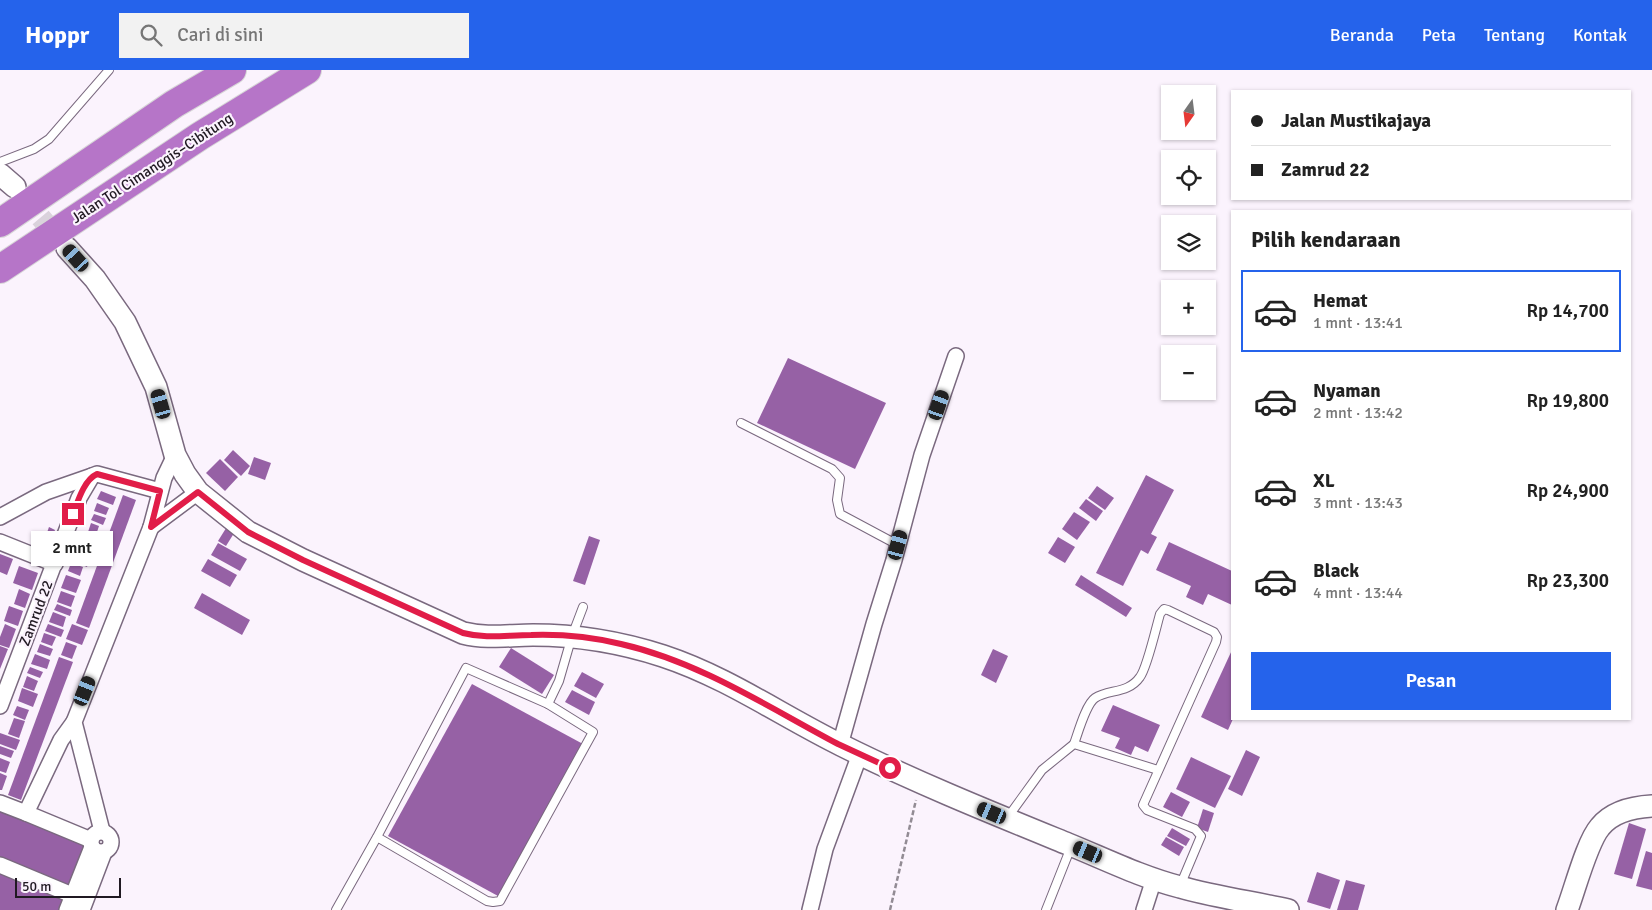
<!DOCTYPE html>
<html lang="id">
<meta charset="utf-8">
<style>
:root{--surface:#fff;--page:#f2f2f2;--text:#222;--muted:#767676;--line:#e0e0e0;--accent:#2563eb}
body{margin:0;font-family:Signika,sans-serif;background:var(--page);color:var(--text);height:100vh;display:flex;flex-direction:column;font-size:19px;white-space:nowrap}
*{box-sizing:border-box;margin:0}
p{font-size:16px;color:var(--muted)}
.icon{flex:none;width:28px;height:28px;fill:none;stroke:currentColor;stroke-width:2;stroke-linecap:round;stroke-linejoin:round}
.map{position:relative;flex:1;overflow:hidden}
.side{position:absolute;left:1231px;top:140px;width:400px;height:510px;display:flex;flex-direction:column;background:var(--surface);border-radius:0px;box-shadow:0 1px 4px #0004}
.side>*{flex:none}
.guide{position:absolute;left:1231px;top:20px;width:400px;height:110px;border-radius:0px;box-shadow:0 1px 4px #0004;display:grid;align-content:center;height:110px;padding:0 20px;background:var(--surface)}
.needle{width:32px;rotate:194deg}
.buttons{position:absolute;left:1161px;top:15px;display:grid;gap:10px}
.buttons a{display:grid;place-items:center;width:55px;height:55px;border-radius:0px;background:var(--surface);box-shadow:0 1px 4px #0004;font-size:25px}
.scale{position:absolute;left:15px;bottom:12px;width:106px;box-sizing:border-box;padding-left:5px;border:2px solid #201922;border-top:0;font-size:14px;line-height:18px;white-space:nowrap;color:#201922;-webkit-text-stroke:4px #fbf3fd;paint-order:stroke}
.end{position:absolute;width:22px;height:22px;margin:-11px;border:6px solid #e11d48;background:#fff;box-shadow:0 0 0 2px #fff}
.from{border-radius:50%}
.bubble{position:absolute;height:35px;border-radius:0px;background:var(--surface);box-shadow:0 1px 4px #0004;font-size:16px;font-weight:600;line-height:35px;text-align:center}
.car{position:absolute;width:15px;height:30px;margin:-15px -8px;border-radius:6px;box-shadow:0 0 4px 1px #0007;background:linear-gradient(#222 24%,#8ab4d8 0 40%,#222 0 76%,#8ab4d8 0 86%,#222 0)}
.guide b{display:flex;align-items:center;gap:18px;height:48px;font-size:19px}
.guide b+b{border-top:1px solid var(--line)}
.guide i{width:12px;height:12px;background:var(--text)}
ul{padding:0;list-style:none}
li{display:flex;align-items:center;gap:15px;height:82px;margin:0 10px 8px;padding:0 10px;border:2px solid transparent;border-radius:0px}
li div{flex:1}
li b{display:block;font-size:19px}
li em{font-style:normal;font-weight:600}
li.on{border-color:var(--accent)}
li>.icon{width:45px;height:45px;stroke-width:1.5}
h2{padding:0 20px;font-size:22px;line-height:60px}
.action{display:flex;gap:10px;margin-top:auto;padding:10px 20px}
.action a{flex:1;height:58px;border-radius:0px;background:var(--accent);color:#fff;font-size:20px;font-weight:600;line-height:58px;text-align:center}
header{display:flex;align-items:center;gap:30px;box-sizing:border-box;height:70px;padding:0 25px;background:var(--accent);color:#fff}
header strong{font-size:24px}
nav{display:flex;gap:28px;margin-inline-start:auto;font-size:18px}
.search{width:350px;height:45px;background:var(--page);display:flex;align-items:center;gap:12px;box-sizing:border-box;padding:0 18px;border-radius:0px;color:var(--muted);font-size:19px}
.map>svg:first-child{display:block}
.building{fill:#9661a5}
.lines{fill:none;stroke-linecap:round;stroke-linejoin:round}
.secondary-tunnel{stroke:#dad2dc;stroke-width:21;stroke-dasharray:21 11;stroke-linecap:butt}
.lane-casing{stroke:#7a697f;stroke-width:10}
.street-casing{stroke:#7a697f;stroke-width:18}
.secondary-casing{stroke:#7a697f;stroke-width:24}
.highway-casing{stroke:#d7d6d7;stroke-width:30}
.path{stroke:#928b94;stroke-width:2.5;stroke-dasharray:5 2.5;stroke-linecap:butt}
.lane{stroke:#fff;stroke-width:8}
.street{stroke:#fff;stroke-width:15}
.secondary{stroke:#fff;stroke-width:21}
.highway{stroke:#b675c8;stroke-width:28}
.route{stroke:#e11d48;stroke-width:6}
.labels{text-anchor:middle;dominant-baseline:central;stroke-width:4.5;stroke-linejoin:round;paint-order:stroke}
.street-label{font-size:15px;fill:#201922;stroke:#fbf3fd}
</style>
<header>
<strong>Hoppr</strong>
<div class="search"><svg class="icon" aria-label="search" viewBox="0 0 24 24"><circle cx="10" cy="10" r="6"/><path d="M15 15l6 6"/></svg>Cari di sini</div>
<nav><a>Beranda</a><a>Peta</a><a>Tentang</a><a>Kontak</a></nav>
</header>
<div class="map">
<svg width="1652" height="840" viewBox="0 0 1652 840">
<rect width="100%" height="100%" fill="#fbf3fd"/>
<g class="building">
<polygon points="788,288 886,333 855,399 757,353"/>
<polygon points="233,380 250,396 241,406 224,390"/>
<polygon points="254,387 271,393 265,410 248,404"/>
<polygon points="220,389 238,407 225,421 206,403"/>
<polygon points="1146,405 1174,420 1151,464 1157,467 1148,484 1141,480 1123,516 1096,503"/>
<polygon points="1097,416 1114,428 1105,440 1088,428"/>
<polygon points="101,421 116,427 113,435 97,429"/>
<polygon points="123,425 136,430 89,558 76,553"/>
<polygon points="1086,429 1103,441 1096,451 1079,438"/>
<polygon points="97,433 109,438 106,445 94,441"/>
<polygon points="1074,442 1090,452 1077,470 1062,459"/>
<polygon points="94,444 106,448 103,455 91,450"/>
<polygon points="91,453 99,456 96,465 88,462"/>
<polygon points="228,455 236,460 226,476 218,471"/>
<polygon points="49,457 55,460 50,473 44,471"/>
<polygon points="85,463 99,468 96,475 83,470"/>
<polygon points="589,466 600,470 585,515 573,511"/>
<polygon points="1058,467 1075,477 1065,493 1048,483"/>
<polygon points="1169,472 1232,501 1232,535 1208,524 1203,535 1186,527 1191,516 1156,500"/>
<polygon points="82,473 92,477 90,484 79,480"/>
<polygon points="218,473 247,489 240,501 211,485"/>
<polygon points="75,482 90,487 87,497 72,491"/>
<polygon points="0,484 13,489 7,505 0,502"/>
<polygon points="208,489 237,505 230,517 201,501"/>
<polygon points="71,493 83,497 80,506 68,501"/>
<polygon points="19,496 38,503 32,520 13,513"/>
<polygon points="66,505 81,510 76,523 61,518"/>
<polygon points="1081,505 1132,538 1126,547 1075,515"/>
<polygon points="19,519 30,524 25,538 14,534"/>
<polygon points="61,521 75,526 71,537 57,532"/>
<polygon points="202,523 250,550 242,565 194,538"/>
<polygon points="57,534 72,540 70,546 54,540"/>
<polygon points="9,536 23,541 18,556 4,551"/>
<polygon points="53,542 66,547 63,557 49,552"/>
<polygon points="5,554 16,559 9,578 0,575 0,567"/>
<polygon points="48,554 64,560 61,567 45,561"/>
<polygon points="72,554 88,560 82,575 66,569"/>
<polygon points="44,563 56,567 52,576 41,572"/>
<polygon points="66,572 77,576 72,589 61,585"/>
<polygon points="40,574 53,579 50,586 37,582"/>
<polygon points="0,576 8,579 0,599"/>
<polygon points="511,578 554,605 542,624 499,597"/>
<polygon points="993,579 1008,586 996,613 981,605"/>
<polygon points="1232,580 1233,649 1228,660 1201,647"/>
<polygon points="35,584 50,590 47,599 31,594"/>
<polygon points="59,587 73,592 21,730 8,725"/>
<polygon points="30,597 43,602 40,608 27,603"/>
<polygon points="582,602 604,614 596,628 574,616"/>
<polygon points="27,606 38,611 34,621 23,617"/>
<polygon points="472,614 583,674 498,826 388,766"/>
<polygon points="22,618 38,624 33,637 18,631"/>
<polygon points="572,620 595,632 589,645 565,632"/>
<polygon points="1113,635 1160,655 1148,682 1135,676 1131,685 1115,678 1120,668 1101,661"/>
<polygon points="17,636 29,640 25,650 13,645"/>
<polygon points="14,648 25,651 19,668 8,664"/>
<polygon points="0,663 20,670 16,680 0,674"/>
<polygon points="0,676 14,681 11,688 0,684"/>
<polygon points="1246,680 1260,687 1242,726 1228,719"/>
<polygon points="1191,687 1231,706 1215,738 1176,719"/>
<polygon points="0,688 10,692 6,703 0,701"/>
<polygon points="0,703 7,706 2,720 0,720"/>
<polygon points="1171,722 1190,732 1182,747 1163,737"/>
<polygon points="1203,739 1214,743 1208,762 1197,758"/>
<polygon points="0,740 90,777 72,821 0,792"/>
<polygon points="1629,753 1646,759 1632,809 1614,804"/>
<polygon points="1172,758 1190,769 1186,776 1167,766"/>
<polygon points="1166,767 1184,777 1179,786 1161,775"/>
<polygon points="1646,781 1652,783 1652,820 1636,816"/>
<polygon points="0,799 68,827 63,840 0,840"/>
<polygon points="1317,802 1340,810 1330,839 1307,832"/>
<polygon points="1346,810 1365,815 1358,840 1337,840"/>
</g>
<g class="lines">
<polyline class="secondary-tunnel" points="20,123 63,174"/>
<g class="lane-casing">
<g id="lane">
<polyline points="0,92 34,79 49,69 109,0"/>
<polyline points="741,353 832,399 840,408 837,430 840,444 898,475"/>
<polyline points="548,634 559,611 572,566 583,537"/>
<path d="M 1074,674 C 1078,663 1086,634 1095,628 C 1109,619 1128,624 1140,607 C 1147,598 1156,558 1160,544 L 1164,539 L 1168,540 L 1214,562 L 1217,567 L 1216,572 L 1143,735 L 1147,740 L 1195,759 L 1201,766 L 1180,816"/>
<polyline points="1008,747 1042,700 1074,674 1158,700"/>
<polyline points="336,840 377,767 466,598 548,634 593,662 500,831 493,832 487,831 377,767"/>
<polyline points="1046,840 1071,777"/>
</g>
</g>
<g class="street-casing">
<g id="street">
<polyline points="175,385 164,408 151,457 198,422"/>
<polyline points="0,447 46,422 92,406"/>
<polyline points="0,472 55,494"/>
<polyline points="0,636 79,428 92,406 97,404 160,421"/>
<polyline points="74,652 61,670 26,743 91,770"/>
<polyline points="840,675 874,554 894,490 922,385 956,286"/>
<polyline points="0,733 26,743"/>
<polyline points="102,761 74,652 151,457"/>
<circle cx="101" cy="772" r="10"/>
<polyline points="0,795 72,825"/>
<polyline points="67,840 92,777"/>
<polyline points="82,840 104,782"/>
<polyline points="810,840 825,779 860,684"/>
<polyline points="1144,840 1154,809"/>
</g>
</g>
<g class="secondary-casing">
<g id="secondary">
<polyline points="0,104 15,117"/>
<path d="M 67,178 L 95,209 L 125,252 L 156,317 L 175,385 L 185,404 L 198,422 L 248,462 L 303,490 L 463,563 C 487,569 509,565 533,565 C 578,565 620,572 663,586 C 727,607 782,646 841,675 C 915,712 992,743 1068,774 C 1105,789 1141,807 1180,817 C 1215,827 1252,832 1288,840"/>
<path d="M 1567,840 C 1575,819 1587,772 1600,757 C 1612,742 1633,737 1652,736"/>
</g>
</g>
<g class="highway-casing">
<g id="highway">
<polyline points="0,153 174,34 232,0"/>
<polyline points="0,199 200,66 307,0"/>
</g>
</g>
<polyline class="path" points="890,840 916,730"/>
<use href="#lane" class="lane"/>
<use href="#street" class="street"/>
<use href="#secondary" class="secondary"/>
<use href="#highway" class="highway"/>
</g>
<g class="lines">
<path class="route" d="M 73,444 C 78,431 84,410 97,404 L 160,421 L 151,457 L 198,422 L 248,462 L 303,490 L 463,563 C 486,569 507,565 531,565 C 561,564 592,567 621,574 C 700,592 768,637 838,674 C 855,682 873,690 890,698"/>
</g>
<g class="labels">
<g class="street-label">
<text transform="translate(152 98) rotate(-33)">Jalan Tol Cimanggis–Cibitung</text>
<text transform="translate(36 543) rotate(-69)">Zamrud 22</text>
</g>
</g>
</svg>
<div class="buttons">
<a><svg class="needle" viewBox="-14 -14 28 28"><path d="M0-13l5 13h-10z" fill="#e53935"/><path d="M0 13l5-13h-10z" fill="#767676"/></svg></a>
<a><svg class="icon" aria-label="locate" viewBox="0 0 24 24"><circle cx="12" cy="12" r="6"/><path d="M12 2v4M12 18v4M2 12h4M18 12h4"/></svg></a>
<a><svg class="icon" aria-label="layers" viewBox="0 0 24 24"><path d="M12 4l9 5-9 5-9-5zM3 14l9 5 9-5"/></svg></a>
<a>+</a>
<a>−</a>
</div>
<div class="scale">50 m</div>
<i class="end from" style="left:890px;top:698px"></i>
<i class="end" style="left:73px;top:444px"></i>
<div class="bubble" style="left:31px;top:461px;width:82px">2 mnt</div>
<i class="car" style="left:76px;top:188px;rotate:318deg"></i>
<i class="car" style="left:161px;top:334px;rotate:344deg"></i>
<i class="car" style="left:939px;top:335px;rotate:19deg"></i>
<i class="car" style="left:898px;top:475px;rotate:15deg"></i>
<i class="car" style="left:85px;top:621px;rotate:22deg"></i>
<i class="car" style="left:992px;top:743px;rotate:293deg"></i>
<i class="car" style="left:1088px;top:782px;rotate:293deg"></i>
<div class="guide">
<b><i class="from"></i>Jalan Mustikajaya</b>
<b><i></i>Zamrud 22</b>
</div>
<section class="side">
<h2>Pilih kendaraan</h2>
<ul>
<li class="on"><svg class="icon" aria-label="car" viewBox="0 0 24 24"><path d="M5 17H2v-5l4-1 3-4h7l3 4 3 1v5h-3M9 17h6M6 11h13"/><circle cx="7" cy="17" r="2"/><circle cx="17" cy="17" r="2"/></svg><div><b>Hemat</b><p>1 mnt · 13:41</p></div><em>Rp 14,700</em></li>
<li><svg class="icon" aria-label="car" viewBox="0 0 24 24"><path d="M5 17H2v-5l4-1 3-4h7l3 4 3 1v5h-3M9 17h6M6 11h13"/><circle cx="7" cy="17" r="2"/><circle cx="17" cy="17" r="2"/></svg><div><b>Nyaman</b><p>2 mnt · 13:42</p></div><em>Rp 19,800</em></li>
<li><svg class="icon" aria-label="car" viewBox="0 0 24 24"><path d="M5 17H2v-5l4-1 3-4h7l3 4 3 1v5h-3M9 17h6M6 11h13"/><circle cx="7" cy="17" r="2"/><circle cx="17" cy="17" r="2"/></svg><div><b>XL</b><p>3 mnt · 13:43</p></div><em>Rp 24,900</em></li>
<li><svg class="icon" aria-label="car" viewBox="0 0 24 24"><path d="M5 17H2v-5l4-1 3-4h7l3 4 3 1v5h-3M9 17h6M6 11h13"/><circle cx="7" cy="17" r="2"/><circle cx="17" cy="17" r="2"/></svg><div><b>Black</b><p>4 mnt · 13:44</p></div><em>Rp 23,300</em></li>
</ul>
<div class="action"><a>Pesan</a></div>
</section>
</div>
